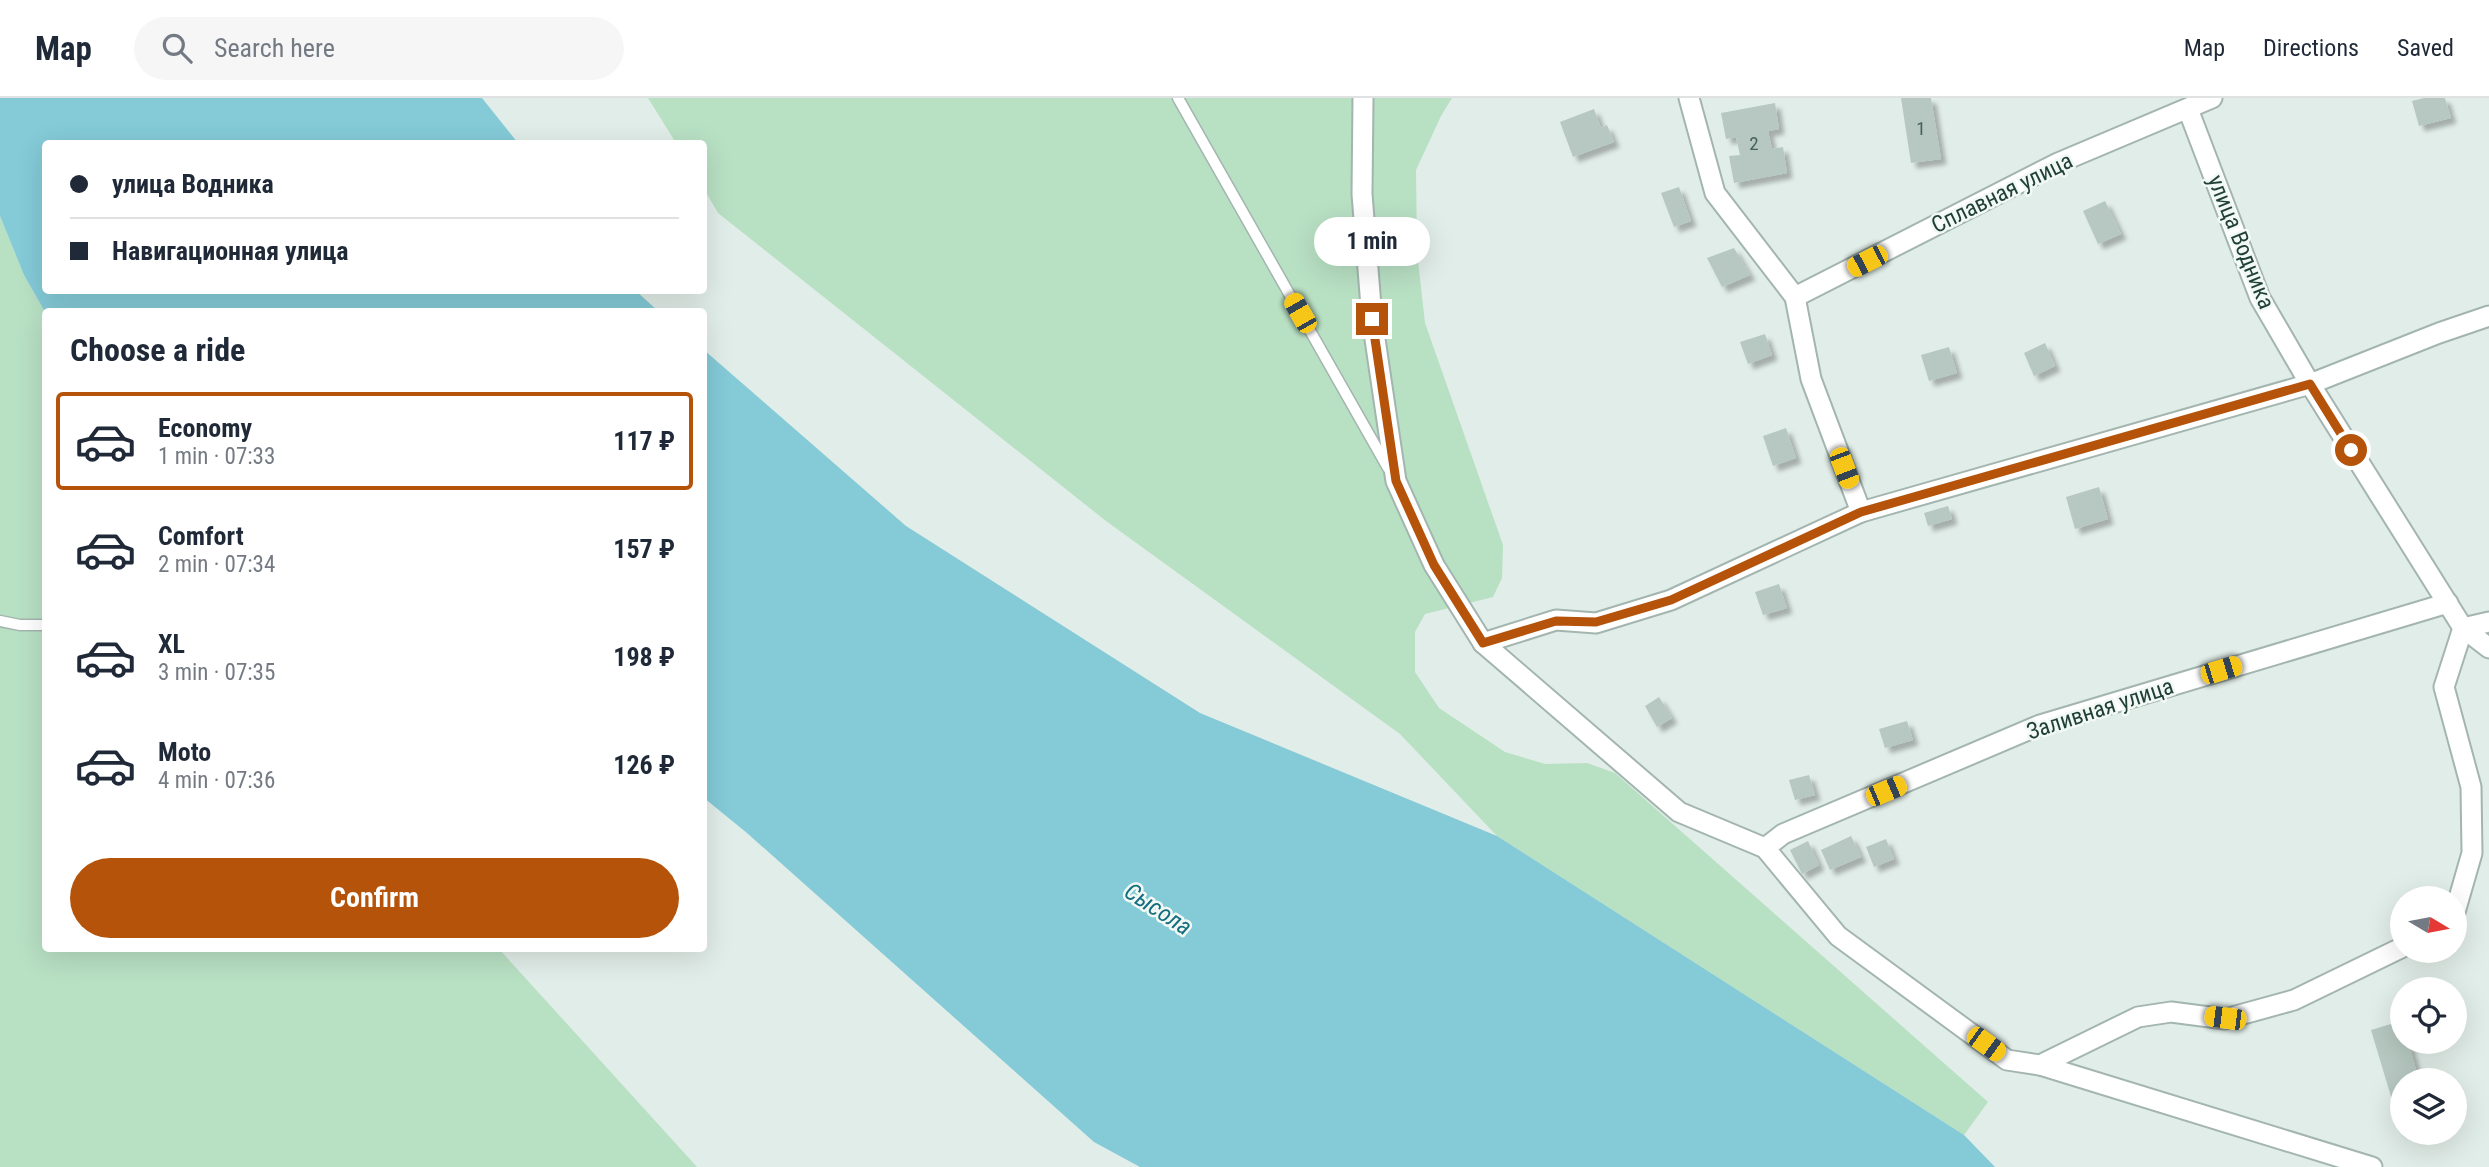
<!DOCTYPE html>
<meta charset="utf-8">
<style>
:root{--surface:#fff;--page:#f6f6f7;--text:#1f2937;--muted:#747a83;--line:#e0e1e3;--accent:#b45309}
body{margin:0;font-family:"Roboto Condensed",sans-serif;background:var(--page);color:var(--text);height:100vh;display:flex;flex-direction:column;font-size:26px;white-space:nowrap}
*{box-sizing:border-box;margin:0}
p{font-size:23px;color:var(--muted)}
.icon{flex:none;width:38px;height:38px;fill:none;stroke:currentColor;stroke-width:2;stroke-linecap:round;stroke-linejoin:round}
.map{position:relative;flex:1;overflow:hidden}
.panel{position:absolute;left:42px;top:210px;width:665px;height:644px;display:flex;flex-direction:column;background:var(--surface);border-radius:7px;box-shadow:0 7px 28px #0002}
.panel>*{flex:none}
.hud{position:absolute;left:42px;top:42px;width:665px;height:154px;border-radius:7px;box-shadow:0 7px 28px #0002;display:grid;align-content:center;height:154px;padding:0 28px;background:var(--surface)}
.needle{width:46px;rotate:100deg}
.tools{position:absolute;left:2390px;top:788px;display:grid;gap:14px}
.tools a{display:grid;place-items:center;width:77px;height:77px;border-radius:50%;background:var(--surface);box-shadow:0 7px 28px #0002;font-size:35px}
.end{position:absolute;width:32px;height:32px;margin:-16px;border:9px solid #b45309;background:#fff;box-shadow:0 0 0 4px #fff}
.from{border-radius:50%}
.bubble{position:absolute;height:49px;border-radius:24px;background:var(--surface);box-shadow:0 7px 28px #0002;font-size:23px;font-weight:700;line-height:49px;text-align:center}
.car{position:absolute;width:21px;height:42px;margin:-21px -10px;border-radius:9px;box-shadow:0 0 5px 2px #0007;background:linear-gradient(#f5c518 24%,#345 0 40%,#f5c518 0 76%,#345 0 86%,#f5c518 0)}
.hud b{display:flex;align-items:center;gap:24px;height:66px;font-size:26px}
.hud b+b{border-top:2px solid var(--line)}
.hud i{width:18px;height:18px;background:var(--text)}
ul{padding:0;list-style:none}
li{display:flex;align-items:center;gap:21px;height:98px;margin:0 14px 10px;padding:0 14px;border:4px solid transparent;border-radius:7px}
li div{flex:1}
li b{display:block;font-size:26px}
li em{font-style:normal;font-weight:700}
li.current{border-color:var(--accent)}
li>.icon{width:63px;height:63px;stroke-width:1.5}
h2{padding:0 28px;font-size:32px;line-height:84px}
.button{display:flex;gap:14px;margin-top:auto;padding:14px 28px}
.button a{flex:1;height:80px;border-radius:42px;background:var(--accent);color:#fff;font-size:28px;font-weight:700;line-height:80px;text-align:center}
header{display:flex;align-items:center;gap:42px;box-sizing:border-box;height:98px;padding:0 35px;background:var(--surface);border-bottom:2px solid var(--line)}
header strong{font-size:33px}
nav{display:flex;gap:38px;margin-inline-start:auto;font-size:24px}
.search{width:490px;height:63px;background:var(--page);display:flex;align-items:center;gap:18px;box-sizing:border-box;padding:0 24px;border-radius:38px;color:var(--muted);font-size:26px}
.map>svg:first-child{display:block}
.green{fill:#b8e0c3}
.water{fill:#84cad7}
.building{fill:#b6c8c1;filter:url(#shadow)}
.lines{fill:none;stroke-linecap:round;stroke-linejoin:round}
.service-casing{stroke:#a3b5af;stroke-width:13}
.minor-casing{stroke:#a3b5af;stroke-width:23}
.service{stroke:#fff;stroke-width:10}
.minor{stroke:#fff;stroke-width:19}
.route{stroke:#b45309;stroke-width:9}
.labels{text-anchor:middle;dominant-baseline:central;stroke-width:5;stroke-linejoin:round;paint-order:stroke}
.number-label{font-size:19px;fill:#45615a}
.street-label{font-size:23px;fill:#1f3f37;stroke:#f2f9f5}
.water-label{font-size:24px;font-style:italic;fill:#146e81;stroke:#f2f9f5}
</style>
<header>
<strong>Map</strong>
<div class="search"><svg class="icon" aria-label="search" viewBox="0 0 24 24"><circle cx="10" cy="10" r="6"/><path d="M15 15l6 6"/></svg>Search here</div>
<nav><a>Map</a><a>Directions</a><a>Saved</a></nav>
</header>
<div class="map">
<svg width="2489" height="1069" viewBox="0 0 2489 1069">
<defs>
<filter id="shadow"><feDropShadow dx="5.5" dy="5.5" stdDeviation="2" flood-color="#0004"/></filter>
</defs>
<rect width="100%" height="100%" fill="#e1ede8"/>
<g class="green">
<polygon points="648,0 1452,0 1441,18 1416,72 1417,154 1425,225 1503,447 1502,480 1493,499 1425,516 1415,534 1415,574 1439,610 1505,654 1545,666 1587,665 1615,675 1988,1004 1964,1037 1497,738 1400,636 1106,423 718,115 704,91 704,46 676,45"/>
<polygon points="0,118 24,177 45,214 46,850 499,851 697,1069 0,1069"/>
</g>
<g class="water">
<polygon points="0,0 482,0 518,45 46,46 46,192 635,192 658,213 45,214 24,177 0,118"/>
<polygon points="704,252 906,428 1200,615 1497,738 1964,1037 1995,1069 1140,1069 1094,1044 747,735 704,700"/>
</g>
<g class="building">
<polygon points="1901,0 1931,0 1941,61 1911,65"/>
<polygon points="2424,0 2445,0 2451,20 2419,28 2412,3"/>
<polygon points="1775,5 1779,31 1768,33 1772,51 1783,49 1787,75 1734,85 1729,58 1740,57 1736,39 1726,41 1721,15"/>
<polygon points="1594,11 1601,30 1607,27 1614,44 1573,59 1560,24"/>
<polygon points="1679,89 1691,123 1674,129 1661,95"/>
<polygon points="2105,103 2121,136 2098,146 2083,113"/>
<polygon points="1734,150 1750,177 1722,189 1707,160"/>
<polygon points="1765,236 1772,257 1748,266 1740,244"/>
<polygon points="2045,245 2055,268 2034,278 2024,255"/>
<polygon points="1949,249 1957,275 1929,283 1921,257"/>
<polygon points="1786,330 1796,360 1773,368 1763,338"/>
<polygon points="2099,389 2108,421 2075,431 2066,399"/>
<polygon points="1948,408 1952,421 1928,428 1924,415"/>
<polygon points="1779,486 1787,510 1763,517 1755,494"/>
<polygon points="1659,599 1672,620 1657,629 1645,608"/>
<polygon points="1907,623 1913,642 1885,650 1879,631"/>
<polygon points="1809,677 1815,697 1795,702 1789,682"/>
<polygon points="1851,738 1861,759 1830,772 1821,752"/>
<polygon points="1886,741 1894,761 1874,769 1866,749"/>
<polygon points="1808,743 1819,767 1802,776 1790,752"/>
<polygon points="2401,923 2403,943 2408,943 2419,982 2403,982 2402,1035 2371,932"/>
</g>
<g class="lines">
<g class="service-casing">
<g id="service">
<polyline points="1178,0 1388,370"/>
<polyline points="0,523 20,527 46,527"/>
</g>
</g>
<g class="minor-casing">
<g id="minor">
<polyline points="1363,0 1362,96 1372,221 1396,383 1434,467 1483,545 1679,714 1765,750 1838,838 2007,962 2040,967 2372,1069"/>
<polyline points="1689,0 1715,95 1795,199 1811,281 1861,414"/>
<polyline points="2188,11 2260,200 2310,286 2463,530 2489,550"/>
<polyline points="1795,199 2058,65 2212,0"/>
<polyline points="1483,545 1556,522 1596,525 1671,502 1861,414 2310,286 2439,235 2489,218"/>
<polyline points="1765,750 1783,736 2040,627 2448,505"/>
<polyline points="2455,814 2472,755 2471,689 2444,589 2463,530 2489,524"/>
<polyline points="2040,967 2138,919 2171,914 2225,921 2294,902 2403,849"/>
</g>
</g>
<use href="#service" class="service"/>
<use href="#minor" class="minor"/>
</g>
<g class="lines">
<polyline class="route" points="1372,221 1396,383 1434,467 1483,545 1556,523 1596,524 1671,502 1861,414 2310,286 2351,352"/>
</g>
<g class="labels">
<g class="number-label">
<text x="1921" y="30">1</text>
<text x="1754" y="45">2</text>
</g>
<g class="street-label">
<text transform="translate(2002 95) rotate(-26)">Сплавная улица</text>
<text transform="translate(2241 144) rotate(68)">улица Водника</text>
<text transform="translate(2100 611) rotate(-18)">Заливная улица</text>
</g>
<g class="water-label">
<text transform="translate(1158 811) rotate(33)">Сысола</text>
</g>
</g>
</svg>
<div class="tools">
<a><svg class="needle" viewBox="-14 -14 28 28"><path d="M0-13l5 13h-10z" fill="#e53935"/><path d="M0 13l5-13h-10z" fill="#747a83"/></svg></a>
<a><svg class="icon" aria-label="locate" viewBox="0 0 24 24"><circle cx="12" cy="12" r="6"/><path d="M12 2v4M12 18v4M2 12h4M18 12h4"/></svg></a>
<a><svg class="icon" aria-label="layers" viewBox="0 0 24 24"><path d="M12 4l9 5-9 5-9-5zM3 14l9 5 9-5"/></svg></a>
</div>
<i class="end from" style="left:2351px;top:352px"></i>
<i class="end" style="left:1372px;top:221px"></i>
<div class="bubble" style="left:1314px;top:119px;width:116px">1 min</div>
<i class="car" style="left:1867px;top:163px;rotate:243deg"></i>
<i class="car" style="left:1300px;top:215px;rotate:330deg"></i>
<i class="car" style="left:1844px;top:370px;rotate:159deg"></i>
<i class="car" style="left:2221px;top:572px;rotate:73deg"></i>
<i class="car" style="left:1886px;top:693px;rotate:67deg"></i>
<i class="car" style="left:2225px;top:920px;rotate:277deg"></i>
<i class="car" style="left:1986px;top:946px;rotate:126deg"></i>
<div class="hud">
<b><i class="from"></i>улица Водника</b>
<b><i></i>Навигационная улица</b>
</div>
<section class="panel">
<h2>Choose a ride</h2>
<ul>
<li class="current"><svg class="icon" aria-label="car" viewBox="0 0 24 24"><path d="M5 17H2v-5l4-1 3-4h7l3 4 3 1v5h-3M9 17h6M6 11h13"/><circle cx="7" cy="17" r="2"/><circle cx="17" cy="17" r="2"/></svg><div><b>Economy</b><p>1 min · 07:33</p></div><em>117 ₽</em></li>
<li><svg class="icon" aria-label="car" viewBox="0 0 24 24"><path d="M5 17H2v-5l4-1 3-4h7l3 4 3 1v5h-3M9 17h6M6 11h13"/><circle cx="7" cy="17" r="2"/><circle cx="17" cy="17" r="2"/></svg><div><b>Comfort</b><p>2 min · 07:34</p></div><em>157 ₽</em></li>
<li><svg class="icon" aria-label="car" viewBox="0 0 24 24"><path d="M5 17H2v-5l4-1 3-4h7l3 4 3 1v5h-3M9 17h6M6 11h13"/><circle cx="7" cy="17" r="2"/><circle cx="17" cy="17" r="2"/></svg><div><b>XL</b><p>3 min · 07:35</p></div><em>198 ₽</em></li>
<li><svg class="icon" aria-label="car" viewBox="0 0 24 24"><path d="M5 17H2v-5l4-1 3-4h7l3 4 3 1v5h-3M9 17h6M6 11h13"/><circle cx="7" cy="17" r="2"/><circle cx="17" cy="17" r="2"/></svg><div><b>Moto</b><p>4 min · 07:36</p></div><em>126 ₽</em></li>
</ul>
<div class="button"><a>Confirm</a></div>
</section>
</div>
